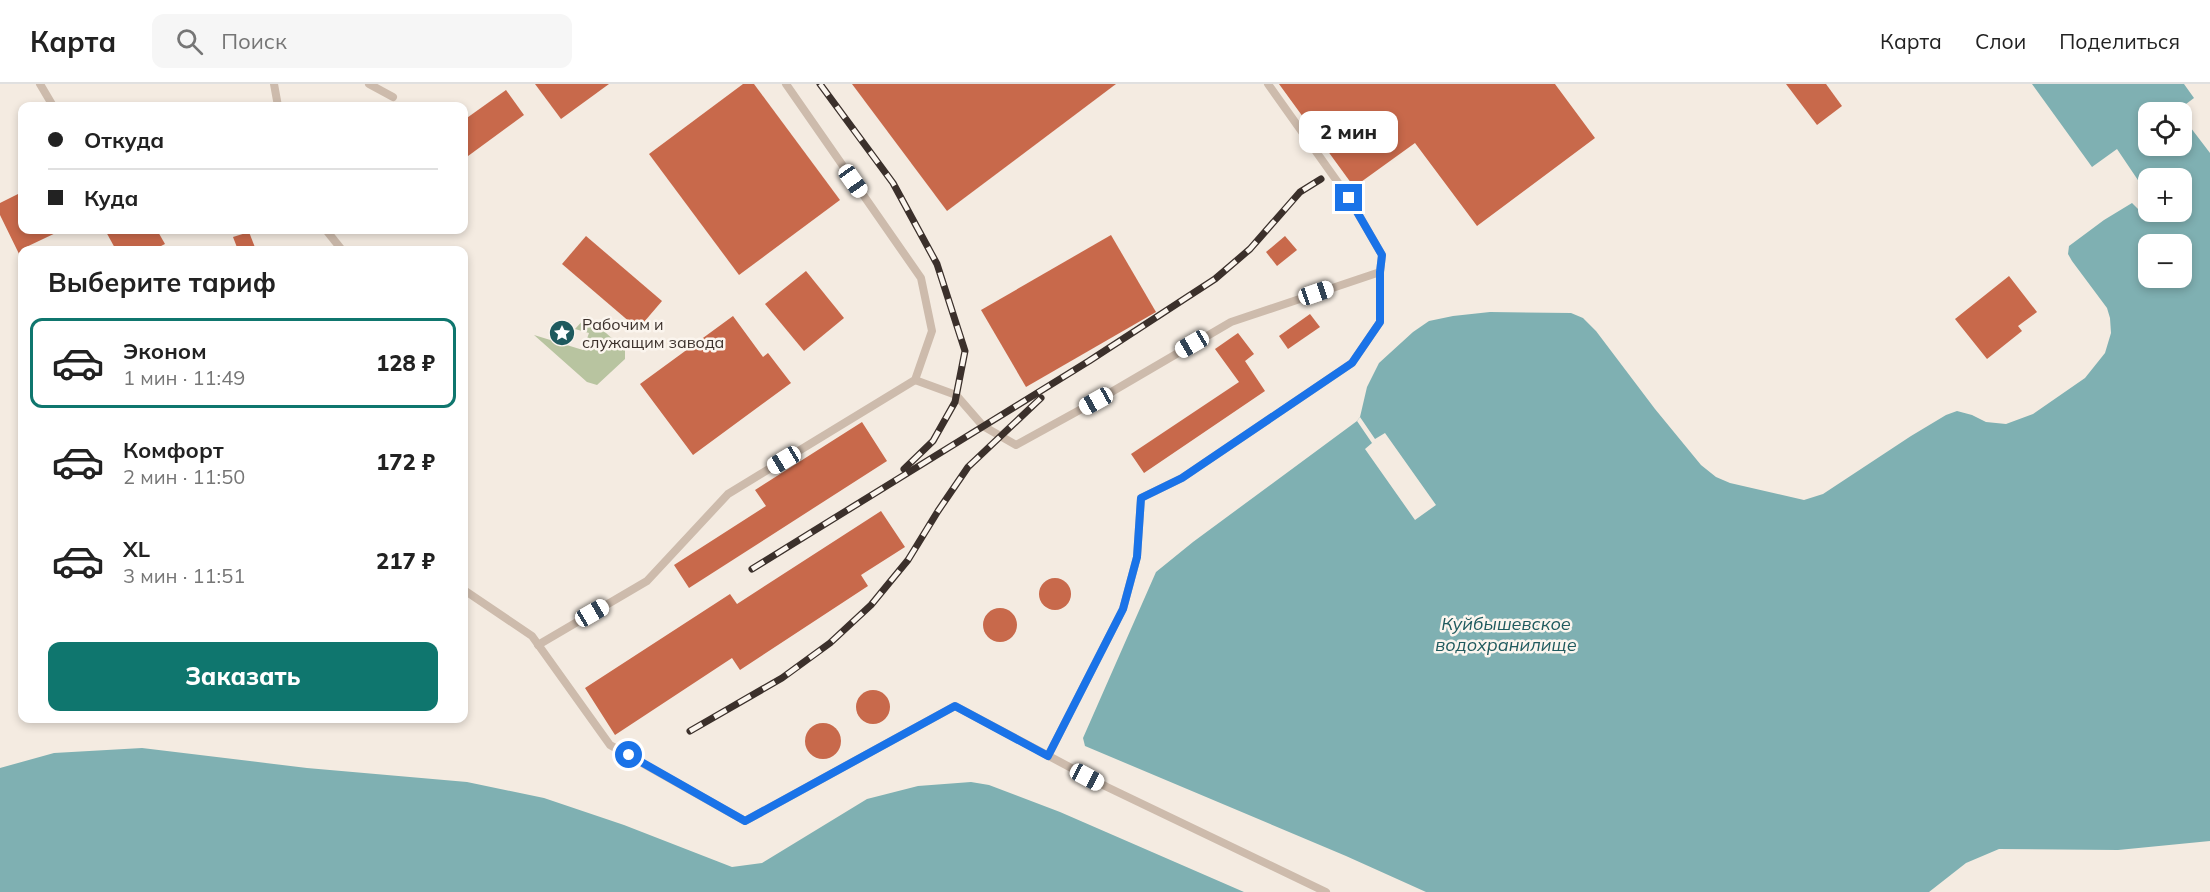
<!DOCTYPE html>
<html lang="ru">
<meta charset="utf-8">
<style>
:root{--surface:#fff;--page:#f6f6f6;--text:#222;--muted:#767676;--line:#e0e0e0;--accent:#0f766e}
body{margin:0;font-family:Mulish,sans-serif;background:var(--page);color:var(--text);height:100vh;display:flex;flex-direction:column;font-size:22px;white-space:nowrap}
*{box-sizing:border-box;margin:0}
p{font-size:20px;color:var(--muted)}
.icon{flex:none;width:33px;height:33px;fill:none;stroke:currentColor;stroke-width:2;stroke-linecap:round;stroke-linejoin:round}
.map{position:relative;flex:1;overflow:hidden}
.details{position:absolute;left:18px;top:162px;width:450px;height:477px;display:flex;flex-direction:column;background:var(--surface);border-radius:12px;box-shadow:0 3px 9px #0003}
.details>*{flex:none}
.hud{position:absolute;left:18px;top:18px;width:450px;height:132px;border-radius:12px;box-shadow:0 3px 9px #0003;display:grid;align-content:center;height:132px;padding:0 30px;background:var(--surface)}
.controls{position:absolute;left:2138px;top:18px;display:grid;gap:12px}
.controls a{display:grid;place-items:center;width:54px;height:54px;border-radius:12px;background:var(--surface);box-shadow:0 3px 9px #0003;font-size:30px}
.end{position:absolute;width:27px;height:27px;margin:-14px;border:8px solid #1a73e8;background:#fff;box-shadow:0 0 0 3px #fff}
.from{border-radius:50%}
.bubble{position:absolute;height:42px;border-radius:12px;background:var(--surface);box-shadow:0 3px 9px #0003;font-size:20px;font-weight:800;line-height:42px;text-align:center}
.car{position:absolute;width:18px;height:36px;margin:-18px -9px;border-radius:8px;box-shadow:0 0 4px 2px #0007;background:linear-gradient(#fff 24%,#345 0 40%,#fff 0 76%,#345 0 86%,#fff 0)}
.hud b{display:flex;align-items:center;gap:21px;height:57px;font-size:22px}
.hud b+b{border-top:2px solid var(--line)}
.hud i{width:15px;height:15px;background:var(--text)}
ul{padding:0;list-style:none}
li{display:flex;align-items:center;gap:18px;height:90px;margin:0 12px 9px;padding:0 18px;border:3px solid transparent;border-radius:12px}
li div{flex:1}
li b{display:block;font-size:22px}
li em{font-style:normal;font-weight:800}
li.selected{border-color:var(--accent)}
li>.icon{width:54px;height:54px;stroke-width:1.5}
h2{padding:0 30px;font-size:27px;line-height:72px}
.cta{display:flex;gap:12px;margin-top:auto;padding:12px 30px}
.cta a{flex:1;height:69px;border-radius:12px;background:var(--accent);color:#fff;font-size:24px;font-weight:800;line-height:69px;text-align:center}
header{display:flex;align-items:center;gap:36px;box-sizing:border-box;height:84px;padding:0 30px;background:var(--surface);border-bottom:2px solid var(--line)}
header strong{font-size:28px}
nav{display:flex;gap:33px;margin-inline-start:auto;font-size:21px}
.search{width:420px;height:54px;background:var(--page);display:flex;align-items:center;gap:15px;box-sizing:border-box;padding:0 21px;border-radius:12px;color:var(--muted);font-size:22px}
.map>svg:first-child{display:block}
.green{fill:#b8c4a0}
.water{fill:#7fb0b2;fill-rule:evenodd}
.pier{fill:#f4ebe1}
.building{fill:#c8694b}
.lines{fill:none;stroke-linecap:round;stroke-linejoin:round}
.service{stroke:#cdbbac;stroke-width:8}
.rail-casing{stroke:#3b302b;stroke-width:7}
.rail{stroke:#fbf5ee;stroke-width:4.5;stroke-dasharray:14;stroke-linecap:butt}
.route{stroke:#1a73e8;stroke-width:8}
.labels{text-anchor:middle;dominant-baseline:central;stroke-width:5;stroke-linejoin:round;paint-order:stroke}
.poi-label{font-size:16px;fill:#3b302b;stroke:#fbf5ee;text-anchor:start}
.water-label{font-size:18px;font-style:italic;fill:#1f5a5e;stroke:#fbf5ee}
</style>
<header>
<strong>Карта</strong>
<div class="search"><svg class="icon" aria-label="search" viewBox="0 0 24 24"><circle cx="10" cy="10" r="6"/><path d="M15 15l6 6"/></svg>Поиск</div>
<nav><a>Карта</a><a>Слои</a><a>Поделиться</a></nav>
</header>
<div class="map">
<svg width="2210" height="808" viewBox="0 0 2210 808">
<rect width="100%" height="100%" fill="#f4ebe1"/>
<polygon class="green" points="587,232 625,266 625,275 597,301 587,298 534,251 583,266 589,249 575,245"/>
<g class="water">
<path d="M 2032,0 L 2184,0 L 2194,14 L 2178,26 L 2179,28 L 2148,28 L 2148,62 L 2181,62 L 2181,31 L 2210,69 L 2210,757 L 2118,766 L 1999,765 L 1966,779 L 1929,808 L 1426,808 L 1346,772 L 1085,662 L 1083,654 L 1156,488 L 1193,458 L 1357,337 L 1360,333 L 1367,303 L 1379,279 L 1413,248 L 1429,237 L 1453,232 L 1490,228 L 1571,229 L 1583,234 L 1596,247 L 1655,325 L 1701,381 L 1716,393 L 1730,399 L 1804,416 L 1823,410 L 1911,352 L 1946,331 L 1957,327 L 1972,331 L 1986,338 L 2006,340 L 2033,330 L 2085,294 L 2105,269 L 2111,249 L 2110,234 L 2107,224 L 2072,177 L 2068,170 L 2069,162 L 2104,136 L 2132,119 L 2140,127 L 2148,121 L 2148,128 L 2181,128 L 2181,94 L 2148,94 L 2148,111 L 2117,65 L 2092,83 ZM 2148,160 L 2181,160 L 2181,194 L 2148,194 Z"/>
<polygon points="142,664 307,684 467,698 544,714 624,741 732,783 762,779 867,715 918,702 971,698 989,701 1060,728 1244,808 0,808 0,684 54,669"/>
</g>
<polygon class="pier" points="1360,333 1375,355 1385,349 1436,421 1415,436 1365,365 1372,359 1357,337"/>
<g class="building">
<polygon points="535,0 609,0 561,35"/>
<polygon points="743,0 754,0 840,116 739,191 649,70"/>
<polygon points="852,0 1116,0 947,127"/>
<polygon points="1279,0 1555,0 1595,54 1477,142 1415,59 1354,103"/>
<polygon points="1786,0 1826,0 1842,22 1817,41"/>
<polygon points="506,6 524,31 464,75 464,36"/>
<polygon points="22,108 22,146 62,146 22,165 22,176 0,131 0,119"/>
<polygon points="105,146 157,146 165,160 153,166 116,166"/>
<polygon points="249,148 256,166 238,166 233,153"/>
<polygon points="1111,151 1156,228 1026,303 981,226"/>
<polygon points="586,152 662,217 638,245 562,180"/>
<polygon points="1285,152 1297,166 1277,182 1266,168"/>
<polygon points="806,187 844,234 804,267 765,220"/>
<polygon points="2009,192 2037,228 2018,242 2022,247 1987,275 1955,235"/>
<polygon points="1310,230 1320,243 1288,265 1279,252"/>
<polygon points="733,232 763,273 768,269 791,299 693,371 640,300"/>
<polygon points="1238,249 1254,270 1245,277 1265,307 1144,389 1131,370 1239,298 1215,265"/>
<polygon points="862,338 887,377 689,504 674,481 766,422 755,406"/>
<polygon points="881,427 905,463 861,491 868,502 740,586 732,574 615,651 585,604 730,510 737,520"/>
<circle cx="1055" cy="510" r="16"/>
<circle cx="1000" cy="541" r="17"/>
<circle cx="873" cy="623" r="17"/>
<circle cx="823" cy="657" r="18"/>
</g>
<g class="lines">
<g class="service">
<polyline points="40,0 53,22"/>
<polyline points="274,0 278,22"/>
<polyline points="369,0 393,13"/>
<polyline points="326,146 342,166"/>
<polyline points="915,296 956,311 983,342 1016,361 1096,317 1231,238 1380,188"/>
<polyline points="464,506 532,552 610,661 745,737 955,622 1107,703 1326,808"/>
<polyline points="538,561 647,497 728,410 915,296 932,247 921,194 786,0"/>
<polyline points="1048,672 1123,525 1137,473 1141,414 1182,394 1352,279 1380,238 1380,188 1382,171 1349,114 1268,0"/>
</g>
<g class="rail-casing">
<g id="rail">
<polyline points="820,0 893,99 937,180 965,267 955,318 933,357 904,385"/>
<polyline points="752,485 1089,277 1215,195 1250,165 1300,108 1321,95"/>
<polyline points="690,647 782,594 830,559 871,521 908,476 938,427 968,383 1041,314"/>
</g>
</g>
<use href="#rail" class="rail"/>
</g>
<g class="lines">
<polyline class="route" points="629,671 745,737 955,622 1048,672 1123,525 1137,473 1141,414 1182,394 1352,279 1380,238 1380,188 1382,171 1349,114"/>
</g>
<defs>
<g id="sight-disc" transform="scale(1.35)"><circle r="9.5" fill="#1f5a5e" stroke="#fbf5ee"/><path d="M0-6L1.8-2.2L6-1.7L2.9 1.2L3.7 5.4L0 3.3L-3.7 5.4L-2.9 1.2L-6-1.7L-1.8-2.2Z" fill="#fff"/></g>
</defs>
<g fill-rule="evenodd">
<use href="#sight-disc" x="562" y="249"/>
</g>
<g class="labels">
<g class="poi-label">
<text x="582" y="240">Рабочим и<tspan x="582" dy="18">служащим завода</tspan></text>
</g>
<g class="water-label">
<text x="1506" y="539">Куйбышевское<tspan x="1506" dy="21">водохранилище</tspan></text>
</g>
</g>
</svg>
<div class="controls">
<a><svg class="icon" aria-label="locate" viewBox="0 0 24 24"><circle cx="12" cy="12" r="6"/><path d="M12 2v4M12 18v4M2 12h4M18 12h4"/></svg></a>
<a>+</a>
<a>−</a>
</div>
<i class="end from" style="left:629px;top:671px"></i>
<i class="end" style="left:1349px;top:114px"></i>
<div class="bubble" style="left:1299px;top:27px;width:99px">2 мин</div>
<i class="car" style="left:853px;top:97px;rotate:145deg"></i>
<i class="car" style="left:1316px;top:209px;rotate:71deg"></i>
<i class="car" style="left:1192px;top:260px;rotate:240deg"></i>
<i class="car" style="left:1096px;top:317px;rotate:241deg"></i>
<i class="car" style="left:784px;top:376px;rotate:239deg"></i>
<i class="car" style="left:592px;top:529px;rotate:60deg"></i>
<i class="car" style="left:1087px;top:693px;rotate:118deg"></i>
<div class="hud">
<b><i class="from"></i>Откуда</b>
<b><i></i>Куда</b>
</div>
<section class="details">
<h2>Выберите тариф</h2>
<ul>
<li class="selected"><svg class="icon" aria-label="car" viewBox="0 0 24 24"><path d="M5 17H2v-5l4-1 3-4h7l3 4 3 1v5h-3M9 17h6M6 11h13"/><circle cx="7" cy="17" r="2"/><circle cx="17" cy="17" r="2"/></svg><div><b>Эконом</b><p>1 мин · 11:49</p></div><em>128 ₽</em></li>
<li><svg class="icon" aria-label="car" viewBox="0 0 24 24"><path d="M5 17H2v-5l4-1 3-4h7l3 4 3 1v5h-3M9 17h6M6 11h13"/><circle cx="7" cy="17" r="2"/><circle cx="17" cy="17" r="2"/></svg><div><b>Комфорт</b><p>2 мин · 11:50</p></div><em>172 ₽</em></li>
<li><svg class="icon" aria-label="car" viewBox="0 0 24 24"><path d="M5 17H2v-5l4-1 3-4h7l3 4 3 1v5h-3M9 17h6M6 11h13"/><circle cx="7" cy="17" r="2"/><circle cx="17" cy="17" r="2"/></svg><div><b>XL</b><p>3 мин · 11:51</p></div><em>217 ₽</em></li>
</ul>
<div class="cta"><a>Заказать</a></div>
</section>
</div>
